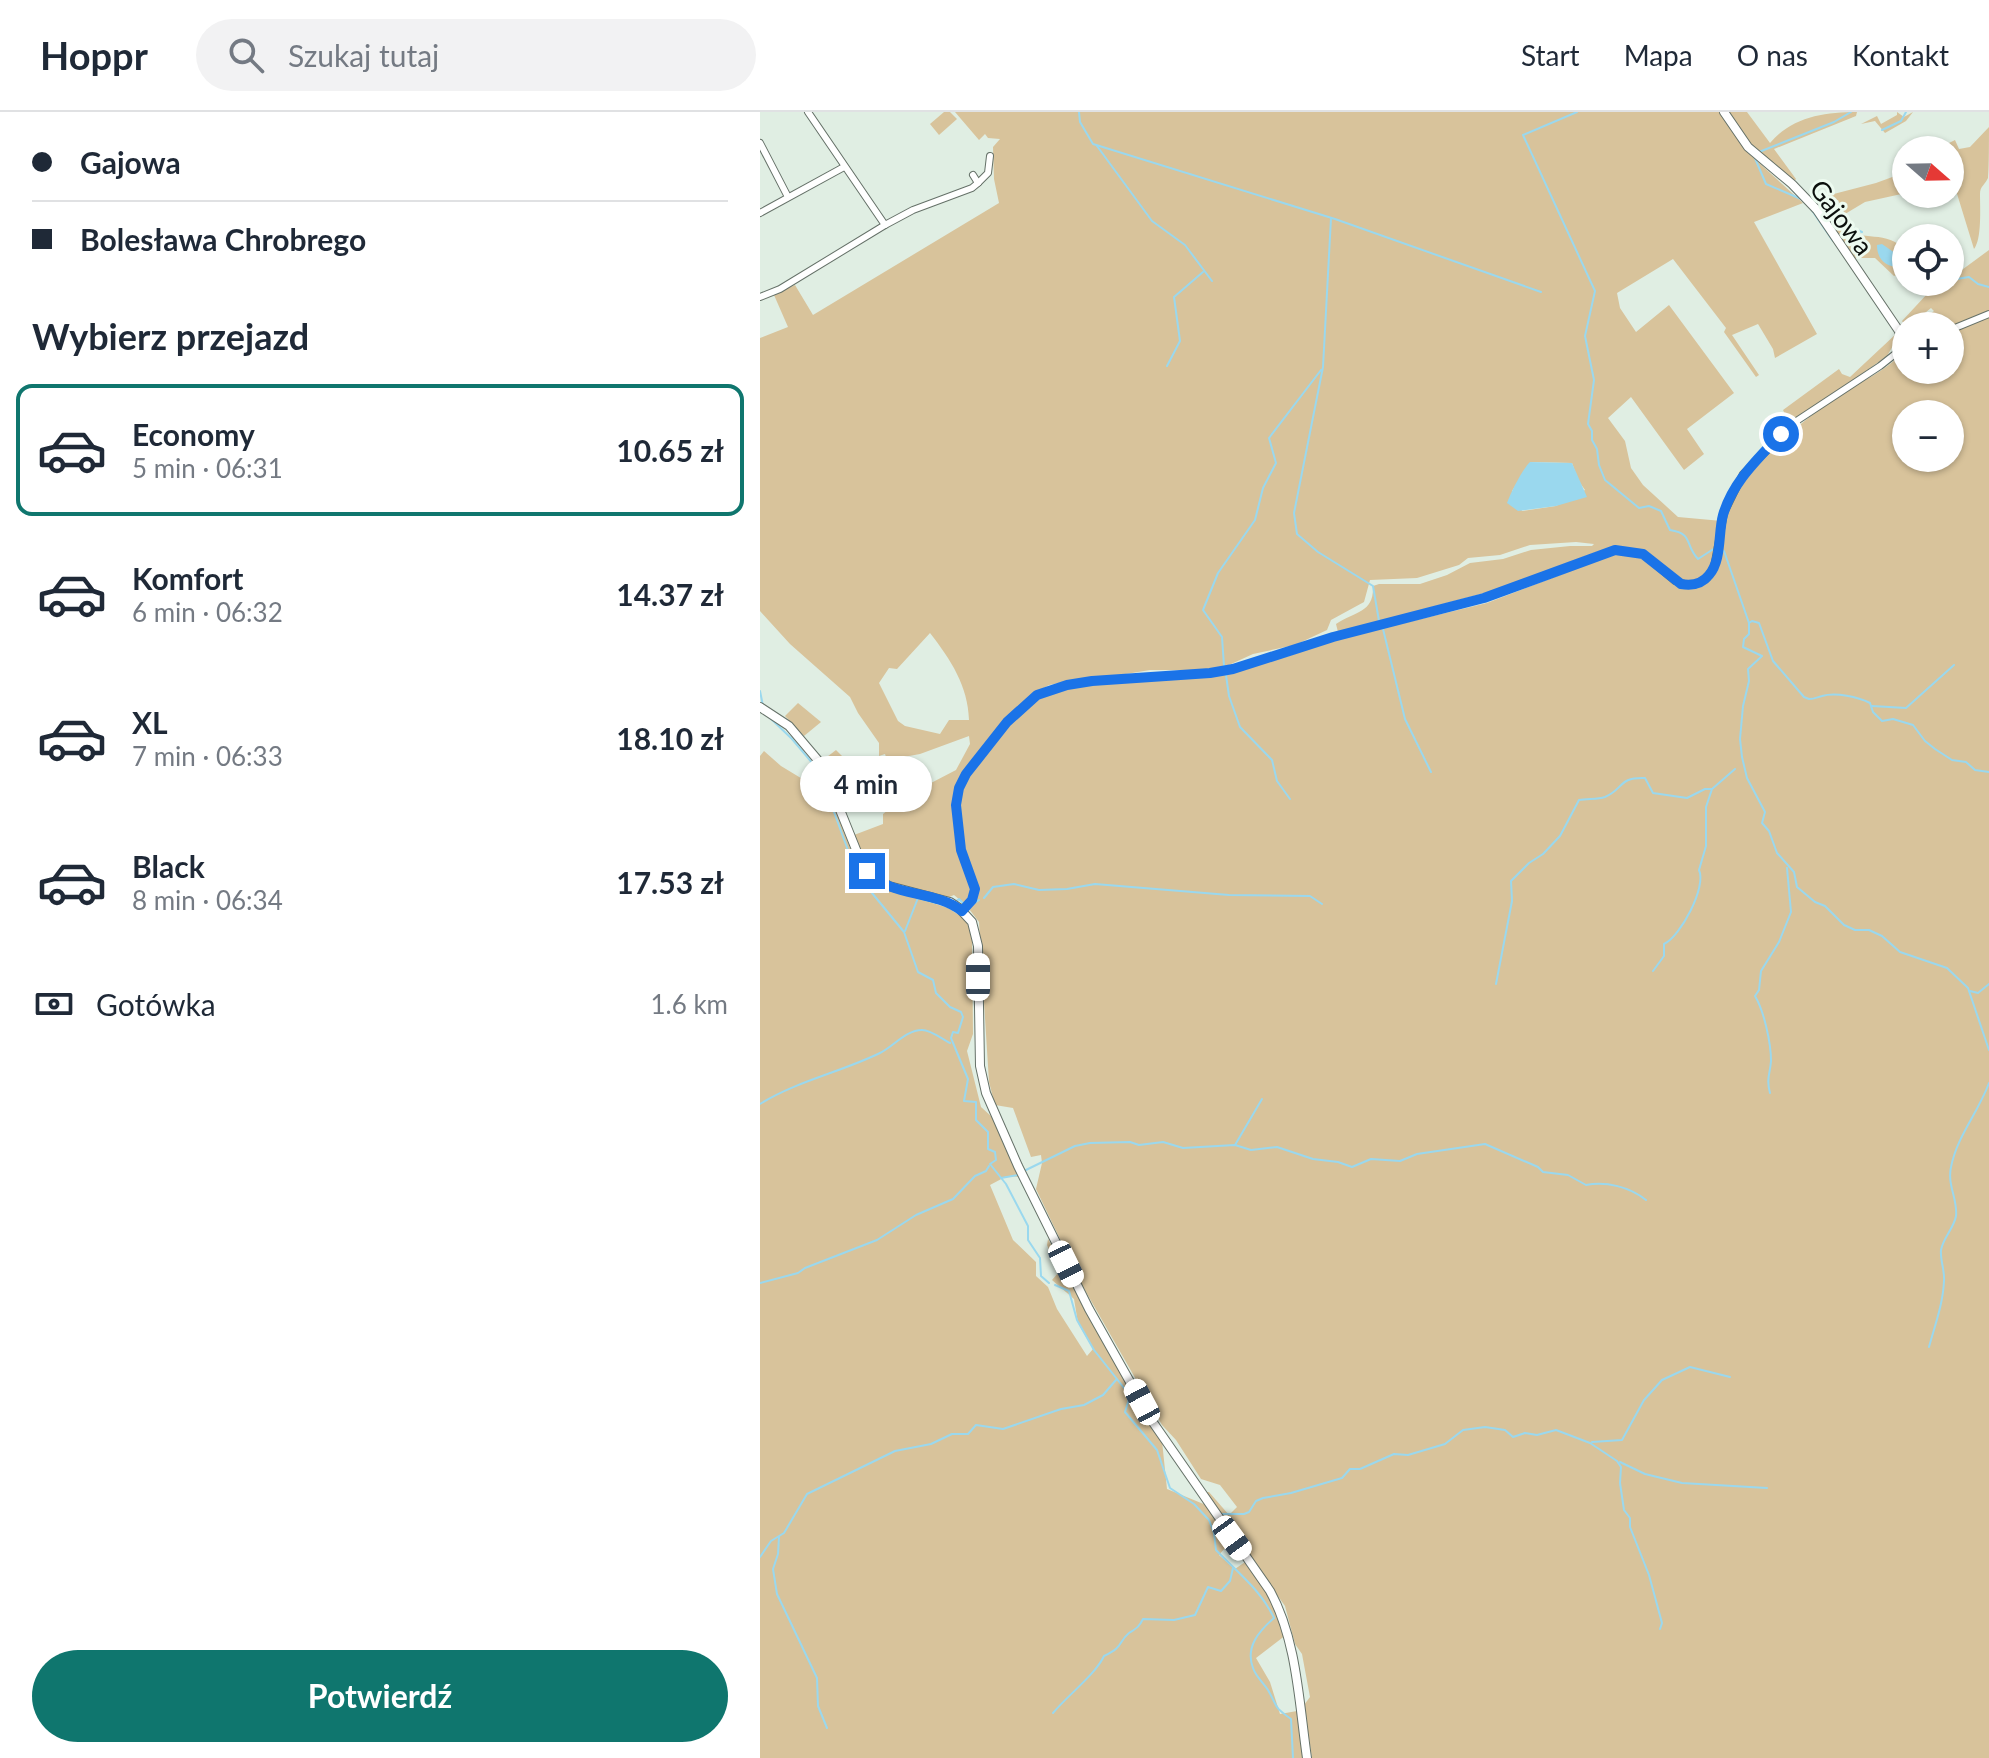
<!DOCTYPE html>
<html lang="pl">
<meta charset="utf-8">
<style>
:root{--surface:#fff;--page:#f2f2f3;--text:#1f2937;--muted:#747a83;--line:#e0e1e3;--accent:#0f766e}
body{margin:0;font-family:Lato,sans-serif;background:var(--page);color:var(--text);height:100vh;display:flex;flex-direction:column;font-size:30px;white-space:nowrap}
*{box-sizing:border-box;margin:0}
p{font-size:26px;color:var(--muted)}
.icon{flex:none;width:44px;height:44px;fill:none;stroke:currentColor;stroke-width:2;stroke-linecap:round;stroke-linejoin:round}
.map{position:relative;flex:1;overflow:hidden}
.sheet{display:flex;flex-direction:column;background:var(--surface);width:760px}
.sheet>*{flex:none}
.guide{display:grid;align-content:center;height:176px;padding:0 32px;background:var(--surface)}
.needle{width:52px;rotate:110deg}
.tools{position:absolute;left:1132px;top:24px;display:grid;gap:16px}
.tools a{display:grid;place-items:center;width:72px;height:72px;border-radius:50%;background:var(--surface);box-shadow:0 2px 6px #0004;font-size:40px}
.end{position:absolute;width:36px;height:36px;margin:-18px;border:10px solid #1a73e8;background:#fff;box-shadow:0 0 0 4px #fff}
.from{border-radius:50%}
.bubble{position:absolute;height:56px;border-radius:28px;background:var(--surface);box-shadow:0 2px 6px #0004;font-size:26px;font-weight:700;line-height:56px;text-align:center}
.car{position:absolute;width:24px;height:48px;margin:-24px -12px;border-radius:10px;box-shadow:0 0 6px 2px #0007;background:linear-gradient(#fff 24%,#345 0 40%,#fff 0 76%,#345 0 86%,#fff 0)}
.guide b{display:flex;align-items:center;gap:28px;height:76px;font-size:30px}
.guide b+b{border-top:2px solid var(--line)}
.guide i{width:20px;height:20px;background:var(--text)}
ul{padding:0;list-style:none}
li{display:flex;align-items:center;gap:24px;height:132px;margin:0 16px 12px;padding:0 16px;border:4px solid transparent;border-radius:16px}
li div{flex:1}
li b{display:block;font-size:30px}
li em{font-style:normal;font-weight:700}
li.selected{border-color:var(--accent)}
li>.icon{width:72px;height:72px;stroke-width:1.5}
h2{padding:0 32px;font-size:36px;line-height:96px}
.pay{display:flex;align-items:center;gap:20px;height:88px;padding:0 32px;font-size:30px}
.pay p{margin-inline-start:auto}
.button{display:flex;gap:16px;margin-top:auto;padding:16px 32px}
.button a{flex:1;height:92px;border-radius:48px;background:var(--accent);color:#fff;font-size:32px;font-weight:700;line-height:92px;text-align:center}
header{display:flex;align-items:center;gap:48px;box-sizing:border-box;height:112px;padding:0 40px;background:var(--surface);border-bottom:2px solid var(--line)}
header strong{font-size:38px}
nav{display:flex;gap:44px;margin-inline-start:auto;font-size:28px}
.search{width:560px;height:72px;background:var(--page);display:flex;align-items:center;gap:20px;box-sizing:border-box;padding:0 28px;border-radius:44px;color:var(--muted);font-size:30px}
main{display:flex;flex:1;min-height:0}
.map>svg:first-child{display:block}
.green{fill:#d8c39b;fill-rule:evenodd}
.water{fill:#9ad8ee}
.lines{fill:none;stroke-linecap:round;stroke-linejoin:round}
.stream{stroke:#9ad8ee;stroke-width:2}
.minor-casing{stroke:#657168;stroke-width:8}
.tertiary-casing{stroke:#657168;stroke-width:10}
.minor{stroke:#fff;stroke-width:6}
.tertiary{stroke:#fff;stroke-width:8}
.route{stroke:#1a73e8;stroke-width:10}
.labels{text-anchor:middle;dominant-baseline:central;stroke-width:6;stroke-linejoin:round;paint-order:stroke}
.street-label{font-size:26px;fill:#0b0f0c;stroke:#edfbf0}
</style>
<header>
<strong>Hoppr</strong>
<div class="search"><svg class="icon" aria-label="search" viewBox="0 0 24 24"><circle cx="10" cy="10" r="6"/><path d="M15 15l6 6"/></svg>Szukaj tutaj</div>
<nav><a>Start</a><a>Mapa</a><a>O nas</a><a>Kontakt</a></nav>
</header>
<main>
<section class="sheet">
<div class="guide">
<b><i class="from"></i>Gajowa</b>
<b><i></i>Bolesława Chrobrego</b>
</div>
<h2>Wybierz przejazd</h2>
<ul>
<li class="selected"><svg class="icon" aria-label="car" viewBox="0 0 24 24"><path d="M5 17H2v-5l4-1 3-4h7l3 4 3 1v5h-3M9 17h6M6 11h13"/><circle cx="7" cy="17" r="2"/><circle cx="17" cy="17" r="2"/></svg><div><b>Economy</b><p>5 min · 06:31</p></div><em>10.65 zł</em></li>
<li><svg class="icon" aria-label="car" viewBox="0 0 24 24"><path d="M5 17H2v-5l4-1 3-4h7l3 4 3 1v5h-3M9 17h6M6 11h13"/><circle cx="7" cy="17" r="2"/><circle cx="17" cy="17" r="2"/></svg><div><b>Komfort</b><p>6 min · 06:32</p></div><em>14.37 zł</em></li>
<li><svg class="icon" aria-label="car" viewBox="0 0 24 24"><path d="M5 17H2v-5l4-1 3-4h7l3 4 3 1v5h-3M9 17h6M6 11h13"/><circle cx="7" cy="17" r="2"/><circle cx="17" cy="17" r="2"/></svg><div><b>XL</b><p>7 min · 06:33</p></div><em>18.10 zł</em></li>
<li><svg class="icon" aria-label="car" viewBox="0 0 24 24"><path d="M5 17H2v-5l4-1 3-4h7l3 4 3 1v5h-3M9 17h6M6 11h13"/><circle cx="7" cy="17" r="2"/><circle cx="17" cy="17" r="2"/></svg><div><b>Black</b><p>8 min · 06:34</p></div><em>17.53 zł</em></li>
</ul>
<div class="pay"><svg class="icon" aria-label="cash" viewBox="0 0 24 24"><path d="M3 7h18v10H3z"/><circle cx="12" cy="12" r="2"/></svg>Gotówka<p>1.6 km</p></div>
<div class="button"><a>Potwierdź</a></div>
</section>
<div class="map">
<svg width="1229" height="1646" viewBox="0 0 1229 1646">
<rect width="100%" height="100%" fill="#e0eee3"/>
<g class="green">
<polygon points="184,0 190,0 197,7 179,23 170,12"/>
<path d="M 195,0 L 959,0 L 986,39 L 1043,91 L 994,110 L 1057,222 L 1015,246 L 1013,237 L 998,212 L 972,223 L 999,263 L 996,265 L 964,220 L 966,216 L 913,147 L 857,181 L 860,196 L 876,220 L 909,193 L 974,281 L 927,317 L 944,342 L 924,358 L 871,285 L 848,306 L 865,329 L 871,356 L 883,373 L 918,405 L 962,409 C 969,395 976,378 986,365 C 1003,343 1051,302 1075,286 C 1098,270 1129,259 1146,236 L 1146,258 L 1190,258 L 1190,214 L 1155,214 L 1174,199 L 1171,196 L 1149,214 L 1146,215 L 1142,209 L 1168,181 L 1154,170 L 1190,170 L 1190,164 L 1195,163 L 1229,138 L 1229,1646 L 552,1646 L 544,1593 L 550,1585 L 542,1542 L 535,1532 L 525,1494 L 444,1380 L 449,1380 L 469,1403 L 477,1395 L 460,1373 L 441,1367 L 416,1328 L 402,1313 L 322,1173 L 276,1077 L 282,1051 L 281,1043 L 271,1045 L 253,996 L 235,993 L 229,970 L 219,810 L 206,793 L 194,783 L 187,786 L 125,769 L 109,756 L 94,723 L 123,712 L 123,702 L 146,684 L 196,658 L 210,632 L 209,624 L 160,642 L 127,648 L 125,642 L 119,644 L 119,631 L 98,601 L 90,585 L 30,532 L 0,499 L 0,226 L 28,215 L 14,183 L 35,173 L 53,203 L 239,91 L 234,67 L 233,35 L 240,27 L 228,26 L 225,22 L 219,28 ZM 1146,302 L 1190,302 L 1190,346 L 1146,346 ZM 771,350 L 812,351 L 818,368 L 825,378 L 796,394 L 762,399 L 752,379 ZM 816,430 L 834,432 L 832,434 L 810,434 L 771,438 L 743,447 L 710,451 L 687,463 L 660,472 L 619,472 L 613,474 C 614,501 596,499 576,512 L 578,520 L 732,479 L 839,439 L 847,445 L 727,491 L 574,528 L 529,544 L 459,562 L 321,570 L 275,581 L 289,573 L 324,566 L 348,565 L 390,558 L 458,558 L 493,542 L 535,533 L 567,518 L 571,508 L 604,490 L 610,468 L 657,466 L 699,453 L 708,446 L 740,443 L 770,433 ZM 170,521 C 191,548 208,574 209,608 L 189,608 L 180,622 L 145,614 L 138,609 L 119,571 L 129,556 L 137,557 Z"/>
<path d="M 967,0 L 987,0 L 1010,31 C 1032,5 1064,0 1097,0 L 1096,4 L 1014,37 L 1036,67 L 1033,71 L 988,29 Z"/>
<polygon points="1137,0 1144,5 1153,0 1146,9 1125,21 1115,9 1101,12 1117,4 1121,12 1137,3"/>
<path d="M 1229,15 C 1229,27 1229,57 1228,66 C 1225,73 1220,74 1220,82 C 1220,96 1222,127 1214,137 L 1194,72 L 1190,70 L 1189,31 L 1195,28 L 1199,37 L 1210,35 Z"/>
<polygon points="1146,60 1146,81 1105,90 1085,102 1078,88 1069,88 1066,84 1116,71"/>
<path d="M 1079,114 C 1104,132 1126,116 1146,139 L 1146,164 L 1142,161 L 1134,164 L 1115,146 L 1093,146 L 1072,120 Z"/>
<polygon points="1137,221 1138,225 1127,244 1037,308 1027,306 1023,298 1079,257 1082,262 1090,265"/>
<polygon points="38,591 61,610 44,624 25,604"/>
<polygon points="76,638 94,656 70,660 63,648"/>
<polygon points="4,639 21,654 49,671 62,663 93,743 107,765 124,775 188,796 205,807 212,822 213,922 207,939 221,995 232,1005 260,1065 247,1064 230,1073 253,1128 276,1150 276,1164 288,1175 297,1197 327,1244 333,1237 318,1211 314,1187 292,1168 299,1160 287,1133 288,1127 402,1329 407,1377 446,1393 471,1429 459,1443 475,1457 485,1450 509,1482 526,1523 496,1546 510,1570 520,1602 537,1599 545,1646 0,1646 0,644"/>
</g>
<g class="water">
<path d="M 1122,132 L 1142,146 L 1145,154 C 1129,157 1117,150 1117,133 Z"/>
<path d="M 770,350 L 812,351 L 827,385 L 796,394 L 758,399 L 747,391 C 751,380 762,358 770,350 Z"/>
</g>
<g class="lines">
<g class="stream">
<polyline points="319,0 320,10 333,32 575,107 781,180"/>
<path d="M 817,0 L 763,23 L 835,179 L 825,224 L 834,268 L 828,312 L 832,319 L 832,328 L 837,337 L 839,353 L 845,368 L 879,396 L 889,394 L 901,399 L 910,418 C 934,422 924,432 938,447 L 955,436"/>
<polyline points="1122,18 1141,9 1146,0"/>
<polyline points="337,34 392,109 425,133 452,169"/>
<polyline points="999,40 1074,10 1091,0"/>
<polyline points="994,44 1006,72 1041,87"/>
<polyline points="1078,95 1088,114 1102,120"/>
<polyline points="1051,97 1073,129"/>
<polyline points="571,106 563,255 534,401 537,422 558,440 613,474 619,509"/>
<polyline points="1190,168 1209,165 1218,172 1229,175"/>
<polyline points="407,254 420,229 414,185 443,160"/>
<polyline points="964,439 989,511 989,522 984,527 983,535 1002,544 988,557 989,569 983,594 980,627 982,645 987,666 1005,700 1002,711 1009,719 1017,741 1034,760 1037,775 1055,790 1065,794 1084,813 1095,818 1109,818 1122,824 1140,840 1187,856 1208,876 1229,938"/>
<path d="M 989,511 L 992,509 L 999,511 L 1013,549 L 1044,585 L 1049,587 C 1054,587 1058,585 1062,584 C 1076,580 1098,585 1110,591 L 1113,600 L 1122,609 L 1133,607 L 1153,613 L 1165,629 L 1175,637 L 1192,648 L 1206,650 L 1215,658 L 1229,660"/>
<polyline points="623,517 645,607 671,660"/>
<polyline points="464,554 462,525 443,498 458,461 495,408 503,376 516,351 509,326 561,258"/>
<polyline points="466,563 469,584 480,615 512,648 517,669 530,687"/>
<polyline points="0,579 3,594"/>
<polyline points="1112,594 1146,596 1194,553"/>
<polyline points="7,603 32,627 59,659 89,741 112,781 144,820 158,860 173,868 176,881 190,895 201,900 203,905 198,921 193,920 191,926 208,967 204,989 216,990 216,1008 228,1020 228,1037 235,1040 236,1048 230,1052 246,1072 268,1114 268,1128 280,1146 281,1164 289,1171"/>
<polyline points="224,786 233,775 254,772 279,778 307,777 335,772 469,783 550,784 562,792"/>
<polyline points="196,789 199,787 203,791"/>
<polyline points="210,794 219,788"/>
<polyline points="145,819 158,786 176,791"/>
<path d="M 893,859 L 904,844 L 904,832 C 920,825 947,775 939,758 L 946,734 L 946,695 L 952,677"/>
<path d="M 736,872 L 752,789 L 751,769 L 769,751 L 783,742 L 800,724 L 819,688 C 827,686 837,688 845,685 C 864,677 858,665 885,666 L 893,681 L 927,686 L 945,677 L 952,677 L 975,657"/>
<polyline points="1210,879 1218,881 1229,872"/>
<path d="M 1010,981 C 1006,966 1010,963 1011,949 C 1011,931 1004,899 995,884 L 999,878 L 1001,859 L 1019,830 L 1031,800 L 1027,756"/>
<path d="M 0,992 C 37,969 81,960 120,941 C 134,934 146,918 162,918 C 171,918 182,927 190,931"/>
<polyline points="475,1033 502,987"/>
<path d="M 266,1058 L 315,1034 L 330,1031 L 370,1030 L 379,1033 L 403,1030 L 423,1036 L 475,1033 L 491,1038 L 517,1035 L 553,1047 L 578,1050 L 592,1055 L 611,1047 L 640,1049 L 657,1042 L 725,1032 L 778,1055 L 783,1060 L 808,1063 L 826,1073 C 846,1069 870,1075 886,1088"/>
<polyline points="241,1066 258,1063"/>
<polyline points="0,1171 38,1161 45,1156 117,1128 156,1103 193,1087 215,1064 226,1059 229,1054"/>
<path d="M 295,1173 L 309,1179 L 317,1208 L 334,1238 L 368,1281 L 369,1287 L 365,1300 L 397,1338 L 410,1376 L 434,1392 L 449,1408 L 454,1421 L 456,1438 C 477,1460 501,1478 514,1506 C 499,1519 485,1535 493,1556 C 496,1565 503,1570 508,1578 C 519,1597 512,1593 531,1607 L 533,1646"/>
<path d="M 1169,1235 C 1175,1213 1183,1192 1184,1169 C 1185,1159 1180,1148 1181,1138 C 1183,1126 1194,1116 1196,1104 C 1198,1088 1187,1073 1191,1055 C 1197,1024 1218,1001 1229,971"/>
<polyline points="832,1330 862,1328 884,1288 902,1268 930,1255 970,1265"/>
<polyline points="860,1350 885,1362 922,1371 1007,1376"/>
<polyline points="461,1402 484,1402 489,1400 496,1389 503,1386 531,1381 582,1366 590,1357 600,1357 634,1342 648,1343 685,1332 703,1318 725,1315 745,1318 753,1325 765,1321 777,1323 796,1318 830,1331 857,1349 861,1355 860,1371 864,1398 870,1406 870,1415 889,1463 902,1511 900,1517"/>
<polyline points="19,1425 18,1442 13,1457 17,1482 57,1566 58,1594 67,1616"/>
<polyline points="0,1445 11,1429 24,1421 47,1382 135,1339 171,1332 192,1322 208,1322 216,1313 243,1317 301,1297 324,1293 343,1283 356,1268"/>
<path d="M 293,1601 C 308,1583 335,1563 344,1544 C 364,1535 358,1530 369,1521 C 377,1516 379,1515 383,1507 L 414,1508 L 435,1503 L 448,1475 L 461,1479 L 470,1469 L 473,1456"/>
</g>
<g class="minor-casing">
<g id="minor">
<polyline points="48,0 125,113 153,98 212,76 218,71 213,63"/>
<polyline points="0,31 28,85"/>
<polyline points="218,71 228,61 230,44"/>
<polyline points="0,101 84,55"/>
<polyline points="0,185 20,177 125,113"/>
<polyline points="1190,218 1229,202"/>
<polyline points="202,799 212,788 215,777 201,738 196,693 199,676 206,662 247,610 277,583 307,573 332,569 450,561 473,557 573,525 724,486 855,438 883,442 915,469 928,473 934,473 947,466 954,455 964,401 983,362 1038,308 1120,254 1144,235 1142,231 1146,234"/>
</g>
</g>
<g class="tertiary-casing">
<g id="tertiary">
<polyline points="964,0 988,35 1032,72 1057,98 1139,219 1142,231"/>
<path d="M 0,595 L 29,614 L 62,653 L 97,740 L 111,763 L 129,774 L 190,790 L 199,796 L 212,810 L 218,834 L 220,954 L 226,981 L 258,1054 L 329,1197 L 392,1309 L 510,1479 C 537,1528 539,1591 547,1646"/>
</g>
</g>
<use href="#minor" class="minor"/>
<use href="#tertiary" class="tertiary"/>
</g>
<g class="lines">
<path class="route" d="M 107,759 C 131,786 174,777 202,799 L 212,788 L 215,777 L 201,738 L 196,693 L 199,676 L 206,662 L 247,610 L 277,583 L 307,573 L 332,569 L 450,561 L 473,557 L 573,525 L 724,486 L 855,438 L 883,442 L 921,472 C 932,474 942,472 949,463 C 962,448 958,421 963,403 C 973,369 998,347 1021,322"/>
</g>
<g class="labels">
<g class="street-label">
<text transform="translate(1082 105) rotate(53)">Gajowa</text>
</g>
</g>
</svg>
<div class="tools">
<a><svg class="needle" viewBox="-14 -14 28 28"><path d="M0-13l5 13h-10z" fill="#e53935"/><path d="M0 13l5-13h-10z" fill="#747a83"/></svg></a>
<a><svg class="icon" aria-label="locate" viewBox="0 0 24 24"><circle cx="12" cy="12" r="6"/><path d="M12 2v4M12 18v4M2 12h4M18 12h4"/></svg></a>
<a>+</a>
<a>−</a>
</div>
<i class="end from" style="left:1021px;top:322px"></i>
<i class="end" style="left:107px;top:759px"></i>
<div class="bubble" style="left:40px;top:644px;width:132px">4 min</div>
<i class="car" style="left:218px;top:865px;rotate:0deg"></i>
<i class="car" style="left:306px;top:1152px;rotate:154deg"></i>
<i class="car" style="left:382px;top:1290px;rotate:332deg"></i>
<i class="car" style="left:472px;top:1426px;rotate:144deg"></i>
</div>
</main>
